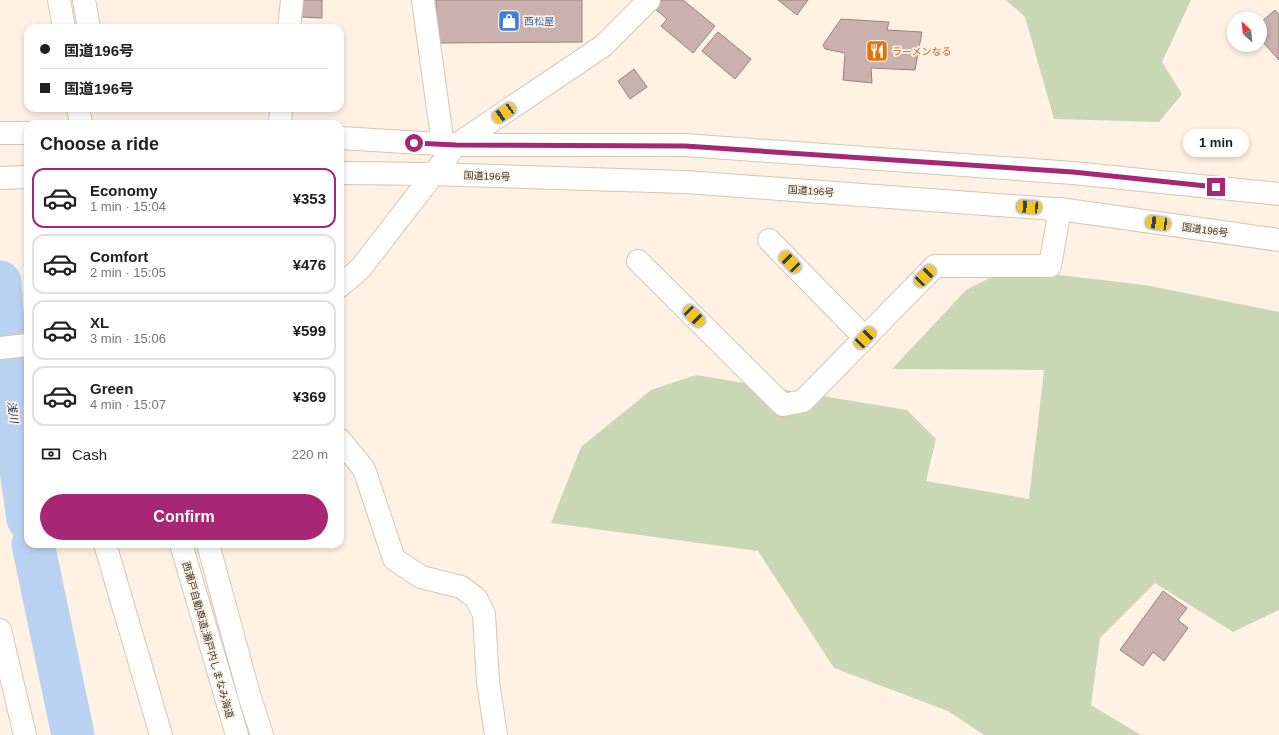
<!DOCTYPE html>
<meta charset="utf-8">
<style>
:root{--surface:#fff;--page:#f6f6f6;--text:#202124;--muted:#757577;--line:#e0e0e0;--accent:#a82775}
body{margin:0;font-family:Helvetica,"Noto Sans JP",sans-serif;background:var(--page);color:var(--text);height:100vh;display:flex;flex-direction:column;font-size:15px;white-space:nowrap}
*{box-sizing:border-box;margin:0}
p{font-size:13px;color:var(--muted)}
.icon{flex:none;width:22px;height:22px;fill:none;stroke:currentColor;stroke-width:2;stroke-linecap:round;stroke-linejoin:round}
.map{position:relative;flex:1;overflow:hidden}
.drawer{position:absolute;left:24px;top:120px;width:320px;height:428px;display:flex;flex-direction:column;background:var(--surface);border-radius:12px;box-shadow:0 2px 6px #0003}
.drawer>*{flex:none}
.top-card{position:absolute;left:24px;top:24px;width:320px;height:88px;border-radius:12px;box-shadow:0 2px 6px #0003;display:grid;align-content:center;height:88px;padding:0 16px;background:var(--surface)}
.needle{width:26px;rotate:333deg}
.controls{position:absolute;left:1227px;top:12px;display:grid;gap:8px}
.controls a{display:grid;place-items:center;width:40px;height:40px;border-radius:50%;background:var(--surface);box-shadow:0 2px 6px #0003;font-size:20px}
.end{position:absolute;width:18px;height:18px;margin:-9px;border:5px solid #a82775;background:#fff;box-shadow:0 0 0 2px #fff}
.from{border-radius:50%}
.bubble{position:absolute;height:28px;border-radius:14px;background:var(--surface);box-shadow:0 2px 6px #0003;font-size:13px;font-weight:600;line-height:28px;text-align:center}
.car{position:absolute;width:12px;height:24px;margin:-12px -6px;border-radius:5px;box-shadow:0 0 3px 1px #0007;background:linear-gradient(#f5c518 24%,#345 0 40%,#f5c518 0 76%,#345 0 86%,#f5c518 0)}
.top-card b{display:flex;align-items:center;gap:14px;height:38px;font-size:15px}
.top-card b+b{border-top:1px solid var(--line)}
.top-card i{width:10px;height:10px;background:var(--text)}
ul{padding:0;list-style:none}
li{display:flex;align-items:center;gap:12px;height:60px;margin:0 8px 6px;padding:0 8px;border:2px solid var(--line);border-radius:12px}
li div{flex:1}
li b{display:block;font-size:15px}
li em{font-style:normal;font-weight:600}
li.selected{border-color:var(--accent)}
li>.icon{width:36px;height:36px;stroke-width:1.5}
h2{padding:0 16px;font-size:18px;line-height:48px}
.pay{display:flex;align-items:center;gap:10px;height:44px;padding:0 16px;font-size:15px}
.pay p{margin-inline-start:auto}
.action{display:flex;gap:8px;margin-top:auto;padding:8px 16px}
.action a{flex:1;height:46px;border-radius:24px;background:var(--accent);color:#fff;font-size:16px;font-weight:600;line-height:46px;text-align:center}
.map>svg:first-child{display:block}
.green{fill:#cad7b5}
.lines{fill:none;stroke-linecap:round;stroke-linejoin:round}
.river{stroke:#b9d2f1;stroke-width:43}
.building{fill:#cab1ad;stroke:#98817d}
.street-casing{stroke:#d5c6b4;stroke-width:24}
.secondary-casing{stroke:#d5c6b4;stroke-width:24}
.highway-casing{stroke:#d5c6b4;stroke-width:24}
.street{stroke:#fff;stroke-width:22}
.secondary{stroke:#fff;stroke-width:22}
.highway{stroke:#fff;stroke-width:22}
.route{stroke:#a82775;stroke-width:5}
.labels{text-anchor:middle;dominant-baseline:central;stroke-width:3.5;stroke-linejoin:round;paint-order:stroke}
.shop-label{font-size:10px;fill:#366cbe;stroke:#fff2e4;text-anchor:start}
.food-label{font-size:10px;fill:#c56008;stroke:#fff2e4;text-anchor:start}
.street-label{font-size:10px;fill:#38322b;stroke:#fff2e4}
.water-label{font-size:11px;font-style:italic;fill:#12355c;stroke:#fff2e4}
</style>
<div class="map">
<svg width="1279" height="735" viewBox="0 0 1279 735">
<rect width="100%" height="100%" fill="#fff2e4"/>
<g class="green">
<polygon points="1006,0 1191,0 1162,62 1182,94 1159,122 1054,119 1025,17"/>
<polygon points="1007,269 1145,285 1279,312 1279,610 1233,632 1155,583 1100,638 1091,705 1141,735 984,735 948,711 834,668 758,551 551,523 581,447 651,390 696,375 907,410 936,439 926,481 1029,499 1044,370 892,369 966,290"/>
</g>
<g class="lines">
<g class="river">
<polyline points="0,282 6,364 28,519"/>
<polyline points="33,544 73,735"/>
</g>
</g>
<g class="building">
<polygon points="301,0 322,0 322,18 301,17"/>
<polygon points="436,0 582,0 582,42 436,43"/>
<polygon points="662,0 683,0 715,26 693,53 661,26 667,19 655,9"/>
<polygon points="778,0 808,0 797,15"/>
<polygon points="1275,10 1279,15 1279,60 1260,39 1260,23"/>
<polygon points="841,19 889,22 887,30 922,32 915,70 871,68 872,83 843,80 845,53 825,49 823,45"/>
<polygon points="718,32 751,59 735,79 702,51"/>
<polygon points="634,69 647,87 630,99 618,81"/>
<polygon points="1163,591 1187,608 1178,620 1188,628 1164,661 1153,652 1143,666 1120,650"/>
</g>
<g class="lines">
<g class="street-casing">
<g id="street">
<polyline points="84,0 89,28"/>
<polyline points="423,0 443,145"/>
<polyline points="289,28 292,0"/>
<polyline points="280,124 281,108"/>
<polyline points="769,240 865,338"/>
<polyline points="638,261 783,405 803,401 935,266 1050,266 1060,209"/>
<polyline points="340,286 360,269 456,145 603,46 649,0"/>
<polyline points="0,348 28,345"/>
<polyline points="340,440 364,469 394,559 421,577 461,587 476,598 484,614 488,682 496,735"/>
<polyline points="105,544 161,735"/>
<polyline points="208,544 250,698 262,735"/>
</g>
</g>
<g class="secondary-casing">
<polyline id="secondary" points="0,630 25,735"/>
</g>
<g class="highway-casing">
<g id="highway">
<polyline points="59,0 64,28"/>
<polyline points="78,108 81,124"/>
<polyline points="0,133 28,133"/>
<polyline points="340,138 456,145 685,145 1073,173 1279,194"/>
<polyline points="340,173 433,174 685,182 1067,210 1279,240"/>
<polyline points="0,178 28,177"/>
<polyline points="181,544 237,735"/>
</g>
</g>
<use href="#street" class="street"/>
<use href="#secondary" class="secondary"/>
<use href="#highway" class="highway"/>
</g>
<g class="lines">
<polyline class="route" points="414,143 456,145 685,146 1073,172 1216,187"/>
</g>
<defs>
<g id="shop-square" transform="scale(1.15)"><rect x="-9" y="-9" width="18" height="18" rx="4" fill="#3f7fe0" stroke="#fff2e4"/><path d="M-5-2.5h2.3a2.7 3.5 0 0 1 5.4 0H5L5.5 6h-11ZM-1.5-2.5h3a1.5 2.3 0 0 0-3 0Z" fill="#fff"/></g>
<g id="restaurant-square" transform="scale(1.15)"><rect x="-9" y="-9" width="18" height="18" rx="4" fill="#e8710a" stroke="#fff2e4"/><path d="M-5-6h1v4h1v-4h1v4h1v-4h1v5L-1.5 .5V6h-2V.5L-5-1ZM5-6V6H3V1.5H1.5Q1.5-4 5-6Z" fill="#fff"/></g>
</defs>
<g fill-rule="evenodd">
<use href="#shop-square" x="509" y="21"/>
<use href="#restaurant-square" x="877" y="51"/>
</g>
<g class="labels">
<g class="shop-label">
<text x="524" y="21">西松屋</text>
</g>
<g class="food-label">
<text x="892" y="51">ラーメンなる</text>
</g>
<g class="street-label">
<text transform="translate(487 176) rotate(2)">国道196号</text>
<text transform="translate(811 191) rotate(4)">国道196号</text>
<text transform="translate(1205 230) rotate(8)">国道196号</text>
<text transform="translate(208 640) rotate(74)">西瀬戸自動車道;瀬戸内しまなみ海道</text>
</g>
<g class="water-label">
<text transform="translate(13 412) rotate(82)">浅川</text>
</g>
</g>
</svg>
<div class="controls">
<a><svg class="needle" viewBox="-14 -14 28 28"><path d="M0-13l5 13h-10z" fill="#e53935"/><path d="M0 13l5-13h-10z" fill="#757577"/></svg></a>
</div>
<i class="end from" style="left:414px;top:143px"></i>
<i class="end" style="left:1216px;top:187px"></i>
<div class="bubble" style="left:1183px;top:129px;width:66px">1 min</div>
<i class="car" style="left:504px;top:113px;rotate:236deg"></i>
<i class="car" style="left:1029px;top:207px;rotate:274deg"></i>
<i class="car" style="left:1158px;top:223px;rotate:278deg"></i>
<i class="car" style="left:790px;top:262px;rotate:316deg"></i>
<i class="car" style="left:925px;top:276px;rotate:44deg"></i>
<i class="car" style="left:694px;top:316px;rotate:135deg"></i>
<i class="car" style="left:865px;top:338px;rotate:44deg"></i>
<div class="top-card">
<b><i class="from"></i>国道196号</b>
<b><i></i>国道196号</b>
</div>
<section class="drawer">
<h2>Choose a ride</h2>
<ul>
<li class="selected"><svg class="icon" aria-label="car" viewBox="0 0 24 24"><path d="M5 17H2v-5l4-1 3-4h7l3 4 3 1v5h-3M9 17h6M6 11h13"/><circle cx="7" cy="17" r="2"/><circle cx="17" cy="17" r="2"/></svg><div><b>Economy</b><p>1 min · 15:04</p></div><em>¥353</em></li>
<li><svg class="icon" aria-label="car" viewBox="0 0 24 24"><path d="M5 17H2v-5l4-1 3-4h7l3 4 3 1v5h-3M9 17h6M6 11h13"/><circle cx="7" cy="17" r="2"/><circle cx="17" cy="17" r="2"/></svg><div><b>Comfort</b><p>2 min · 15:05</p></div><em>¥476</em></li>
<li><svg class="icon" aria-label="car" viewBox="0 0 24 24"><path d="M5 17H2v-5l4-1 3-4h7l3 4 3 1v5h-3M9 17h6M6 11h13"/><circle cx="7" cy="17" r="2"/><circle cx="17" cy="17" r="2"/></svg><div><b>XL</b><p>3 min · 15:06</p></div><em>¥599</em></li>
<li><svg class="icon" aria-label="car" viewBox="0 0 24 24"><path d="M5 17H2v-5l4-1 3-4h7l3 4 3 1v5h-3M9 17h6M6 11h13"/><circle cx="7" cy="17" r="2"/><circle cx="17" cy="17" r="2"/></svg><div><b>Green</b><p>4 min · 15:07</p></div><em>¥369</em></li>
</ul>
<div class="pay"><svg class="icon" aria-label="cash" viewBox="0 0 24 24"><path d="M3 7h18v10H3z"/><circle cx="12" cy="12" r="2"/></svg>Cash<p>220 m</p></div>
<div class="action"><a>Confirm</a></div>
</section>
</div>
